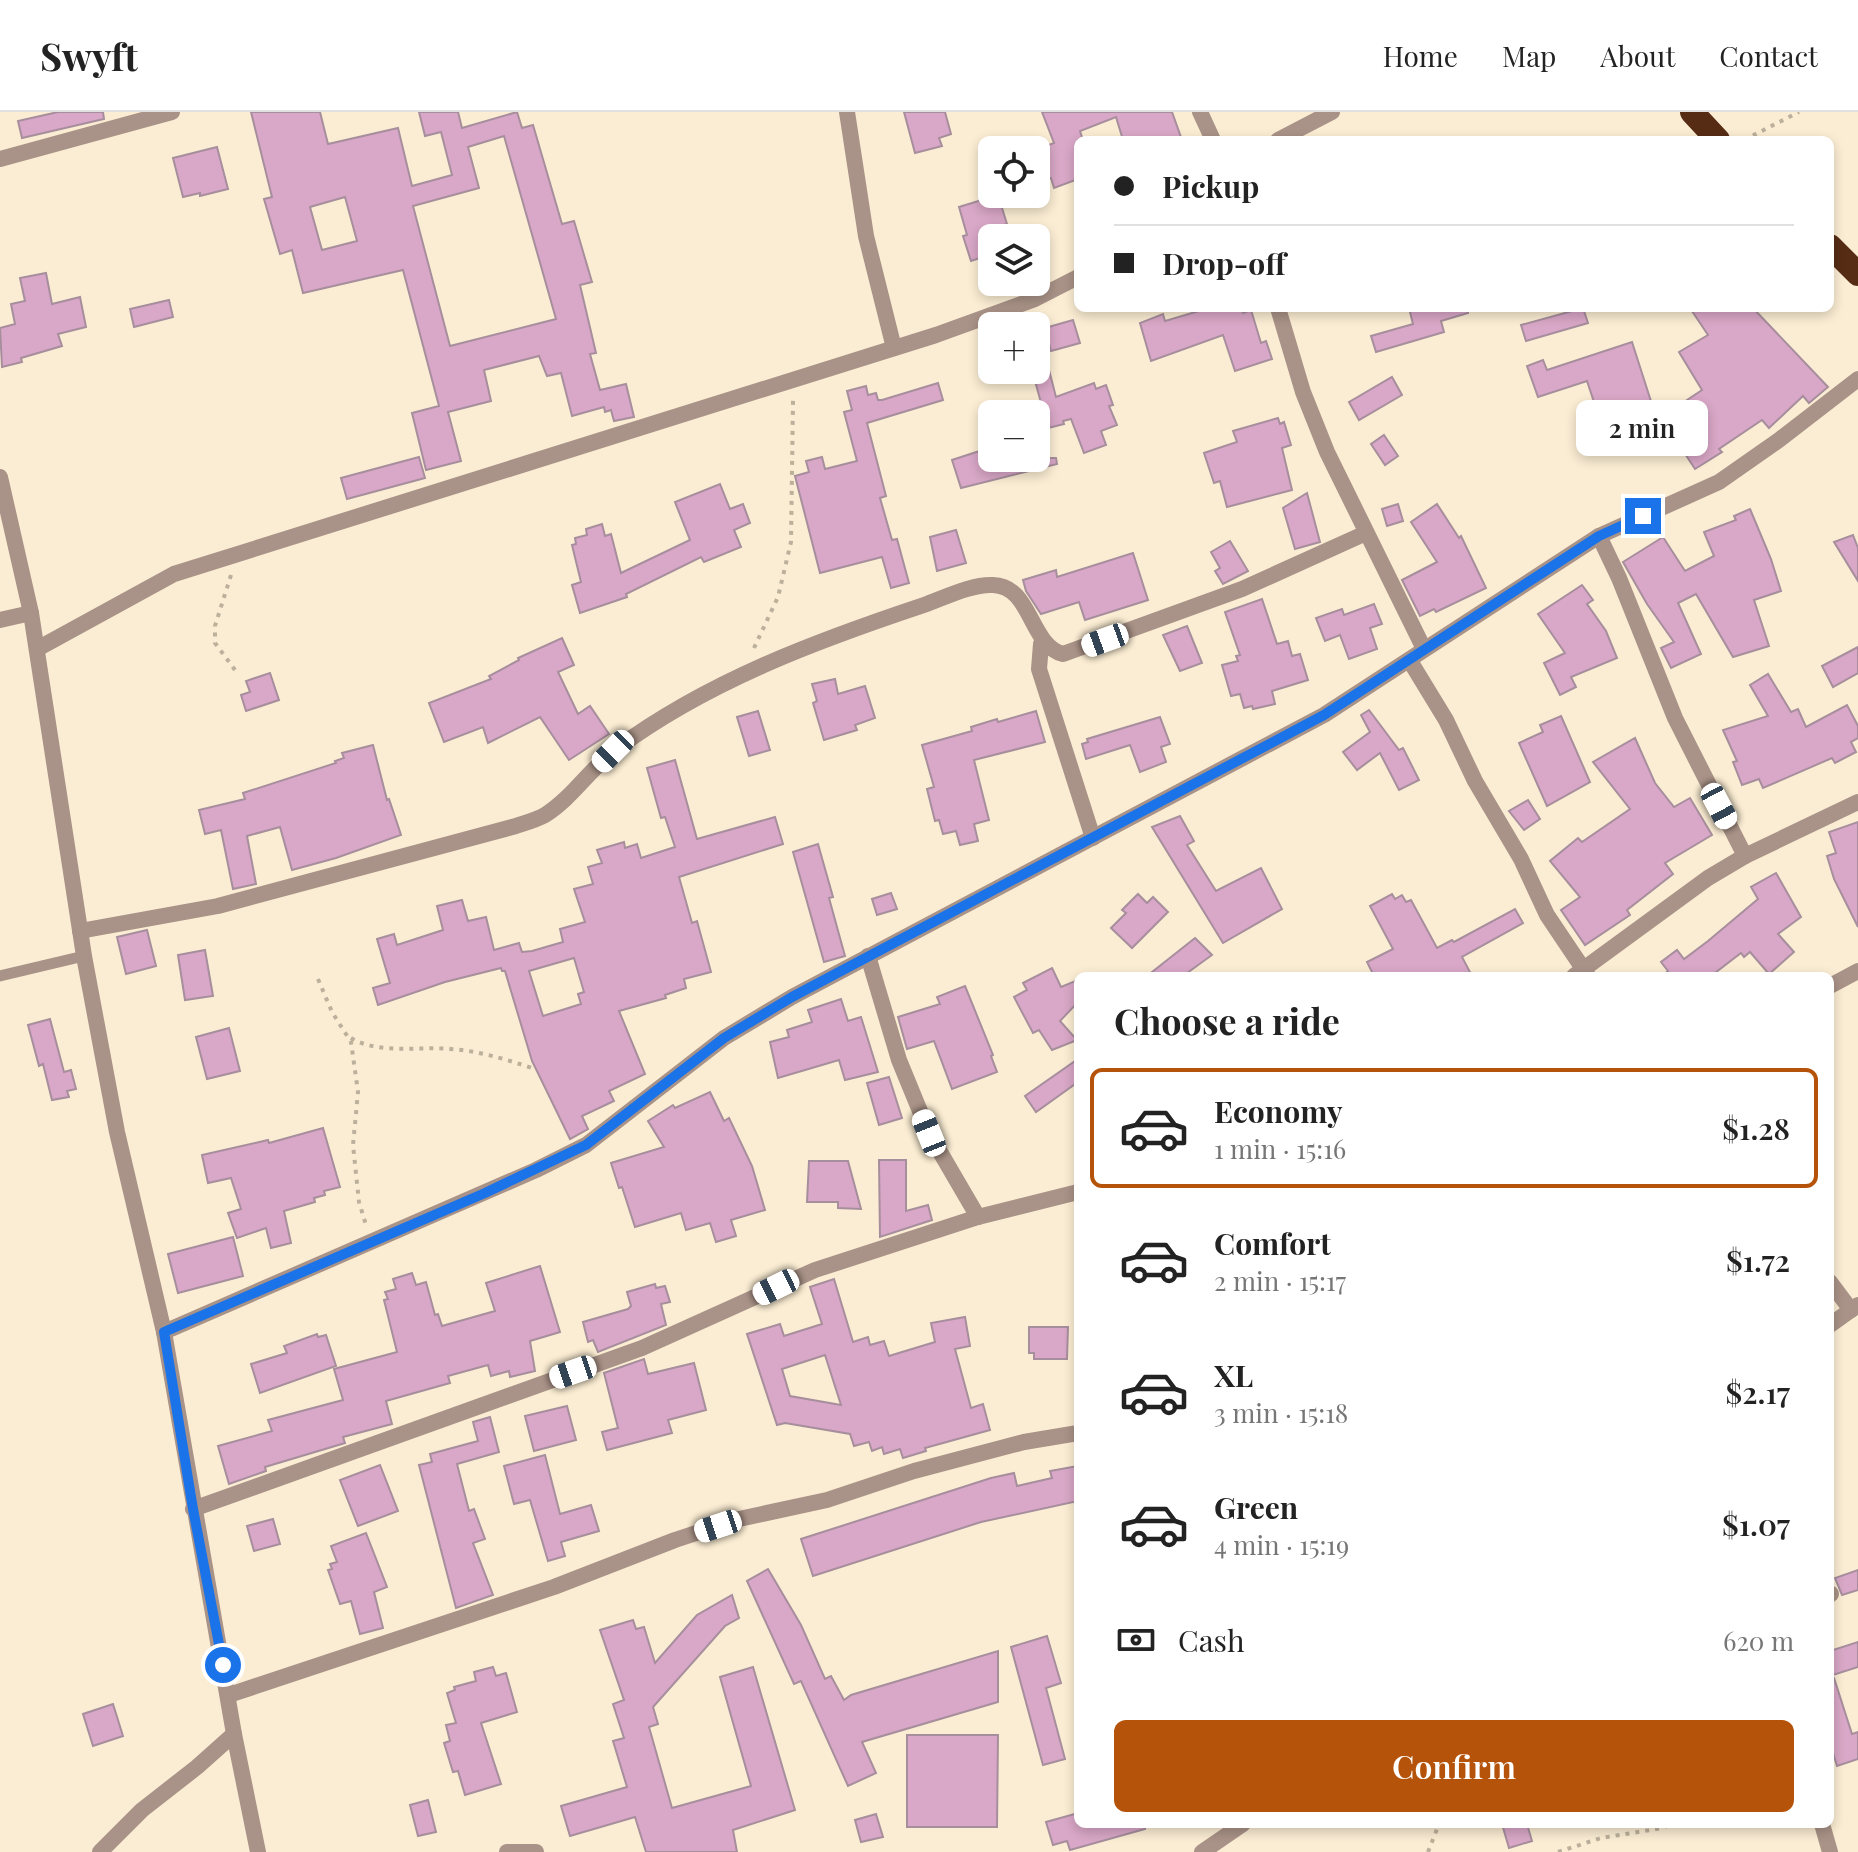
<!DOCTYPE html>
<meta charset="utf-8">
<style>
:root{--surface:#fff;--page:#f6f6f6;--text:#222;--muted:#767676;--line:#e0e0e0;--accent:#b45309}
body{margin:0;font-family:"Playfair Display",serif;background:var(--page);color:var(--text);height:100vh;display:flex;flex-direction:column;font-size:30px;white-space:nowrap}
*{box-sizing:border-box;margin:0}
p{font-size:26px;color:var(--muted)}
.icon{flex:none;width:44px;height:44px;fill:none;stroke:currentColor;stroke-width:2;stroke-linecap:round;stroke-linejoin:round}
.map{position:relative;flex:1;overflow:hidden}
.drawer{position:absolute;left:1074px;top:860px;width:760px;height:856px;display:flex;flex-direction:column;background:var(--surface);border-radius:12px;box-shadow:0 4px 12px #0003}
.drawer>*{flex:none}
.banner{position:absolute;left:1074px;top:24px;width:760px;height:176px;border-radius:12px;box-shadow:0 4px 12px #0003;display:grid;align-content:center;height:176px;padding:0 40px;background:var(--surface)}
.tools{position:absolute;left:978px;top:24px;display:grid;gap:16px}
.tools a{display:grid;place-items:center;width:72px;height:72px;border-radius:12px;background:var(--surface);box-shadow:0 4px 12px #0003;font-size:40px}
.end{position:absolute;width:36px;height:36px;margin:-18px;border:10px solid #1a73e8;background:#fff;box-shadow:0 0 0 4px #fff}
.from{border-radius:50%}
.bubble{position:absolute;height:56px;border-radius:12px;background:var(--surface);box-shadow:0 4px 12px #0003;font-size:26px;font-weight:600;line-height:56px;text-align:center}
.car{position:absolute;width:24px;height:48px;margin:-24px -12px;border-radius:10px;box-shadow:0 0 6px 2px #0007;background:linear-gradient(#fff 24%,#345 0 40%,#fff 0 76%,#345 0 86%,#fff 0)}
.banner b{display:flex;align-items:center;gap:28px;height:76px;font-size:30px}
.banner b+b{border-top:2px solid var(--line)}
.banner i{width:20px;height:20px;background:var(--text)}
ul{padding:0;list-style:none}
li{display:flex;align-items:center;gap:24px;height:120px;margin:0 16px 12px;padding:0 24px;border:4px solid transparent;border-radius:12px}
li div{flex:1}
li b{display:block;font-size:30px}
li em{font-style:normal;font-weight:600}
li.active{border-color:var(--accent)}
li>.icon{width:72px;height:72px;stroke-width:1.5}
h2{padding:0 40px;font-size:36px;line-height:96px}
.pay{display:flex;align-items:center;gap:20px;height:88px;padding:0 40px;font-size:30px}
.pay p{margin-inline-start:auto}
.button{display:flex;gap:16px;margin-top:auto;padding:16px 40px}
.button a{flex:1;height:92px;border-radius:12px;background:var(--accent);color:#fff;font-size:32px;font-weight:600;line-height:92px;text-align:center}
header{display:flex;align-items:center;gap:48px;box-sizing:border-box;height:112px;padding:0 40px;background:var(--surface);border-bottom:2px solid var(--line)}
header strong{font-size:38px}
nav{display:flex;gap:44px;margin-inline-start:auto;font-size:28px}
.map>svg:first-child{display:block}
.building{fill:#d9a7c7;stroke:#a78e9d;stroke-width:2;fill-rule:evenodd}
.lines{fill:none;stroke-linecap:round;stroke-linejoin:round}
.path{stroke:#bbb09b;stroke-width:4;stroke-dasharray:4 6;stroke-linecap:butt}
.lane{stroke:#a99287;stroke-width:11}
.street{stroke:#a99287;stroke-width:16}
.highway{stroke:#572c15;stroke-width:24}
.route{stroke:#1a73e8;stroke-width:10}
</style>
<header>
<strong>Swyft</strong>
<nav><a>Home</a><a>Map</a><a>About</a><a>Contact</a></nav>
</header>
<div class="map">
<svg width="1858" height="1740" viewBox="0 0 1858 1740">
<rect width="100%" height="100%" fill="#fbedd3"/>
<g class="building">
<polygon points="58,0 103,0 104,7 22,26 18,9"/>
<path d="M 251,0 L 320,0 L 328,32 L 398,16 L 412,74 L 452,63 L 441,20 L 425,24 L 419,0 L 458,0 L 462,16 L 517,0 L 522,16 L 533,13 L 562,112 L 574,109 L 592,170 L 580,173 L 596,241 L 590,242 L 600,278 L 626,272 L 634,305 L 614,309 L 611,298 L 605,300 L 604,295 L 572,304 L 561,261 L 547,264 L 539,244 L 484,258 L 491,289 L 448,300 L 461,349 L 426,358 L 412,301 L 439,294 L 403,158 L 303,181 L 292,138 L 280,142 L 264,87 L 272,85 ZM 504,24 L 556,207 L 450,234 L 413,94 L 479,76 L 468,35 ZM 345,85 L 357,129 L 322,138 L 310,95 Z"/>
<polygon points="904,0 945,0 951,22 939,26 942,34 915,41"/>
<polygon points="1042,0 1172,0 1182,28 1123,28 1116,5 1080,19 1083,28 1078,28 1078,67 1054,76 1051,66 1041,70 1036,58 1036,38 1054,31"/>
<polygon points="217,35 228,77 200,84 200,81 183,85 173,46"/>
<polygon points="998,83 1007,112 996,115 999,126 992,126 992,142 971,149 963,124 967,123 959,95"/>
<polygon points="46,161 52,192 80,185 86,215 58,222 62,234 21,246 22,250 2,255 0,216 15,212 11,192 25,189 20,166"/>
<polygon points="169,188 173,205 134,215 130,197"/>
<polygon points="1209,196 1241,196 1243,201 1251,198 1261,231 1266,229 1272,247 1235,259 1223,223 1151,249 1140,211 1163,202 1165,209"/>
<polygon points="1409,196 1468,196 1468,201 1441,209 1444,220 1376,240 1371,224 1413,212"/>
<polygon points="1583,196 1588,211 1526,229 1521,213"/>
<polygon points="1690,196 1753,196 1828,275 1809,291 1803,284 1769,316 1762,308 1719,337 1722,340 1695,357 1672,322 1620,340 1617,334 1631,325 1621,297 1599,305 1587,269 1538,285 1527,254 1543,248 1547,258 1632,230 1657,308 1702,278 1679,240 1708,223"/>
<polygon points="1073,208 1080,231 1051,239 1045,216"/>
<polygon points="1032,258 1049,258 1056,285 1094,271 1096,277 1106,273 1113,293 1109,294 1117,313 1101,319 1106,333 1084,341 1071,307 1063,309 1064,312 1048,316"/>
<polygon points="1392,265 1402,283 1359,308 1349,290"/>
<polygon points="938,271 943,288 867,311 886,384 880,386 892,428 897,427 909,471 891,476 882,445 820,461 795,364 809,360 806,349 822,345 825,357 857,349 844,300 852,298 847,279 866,274 868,283 876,281 878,288 882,288"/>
<polygon points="1278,306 1280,312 1284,310 1291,333 1282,336 1292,378 1227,395 1220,369 1214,371 1204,341 1237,330 1233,319"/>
<polygon points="1384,323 1398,344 1385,353 1371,332"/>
<polygon points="992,335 992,346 1056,346 1057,352 961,376 952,348"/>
<polygon points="419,345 425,366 347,387 341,366"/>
<polygon points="720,372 730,397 743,392 750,411 734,418 741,435 704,450 701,445 626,482 627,485 580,501 572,473 581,470 572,433 576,432 575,426 587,423 586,417 602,412 605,424 611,422 621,461 690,428 675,390"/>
<polygon points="1307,381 1320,430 1295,437 1283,396"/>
<polygon points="1398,392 1403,409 1387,414 1382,397"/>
<polygon points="1437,392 1459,426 1461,424 1486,476 1436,500 1434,497 1420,504 1402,468 1437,450 1411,410"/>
<polygon points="1750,397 1771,447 1781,479 1754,488 1769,534 1733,545 1696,482 1678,491 1701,542 1671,556 1661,536 1674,530 1647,492 1623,450 1663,425 1685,459 1714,444 1704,420 1736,408 1734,404"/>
<polygon points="956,418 966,451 937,459 930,425"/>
<polygon points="1853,423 1858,436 1858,469 1834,430"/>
<polygon points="1230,429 1248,459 1223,472 1215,459 1220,456 1211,440"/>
<polygon points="1133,441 1148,488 1085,508 1079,490 1041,502 1026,479 1023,468 1056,458 1057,465"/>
<polygon points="1582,473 1593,488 1587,492 1606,519 1617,546 1571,565 1576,575 1560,583 1544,551 1565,541 1538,502"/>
<polygon points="1262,487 1277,532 1288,529 1292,544 1300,542 1308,568 1272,579 1275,592 1253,597 1252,594 1244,596 1240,582 1231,584 1222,553 1238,549 1236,544 1240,543 1225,500"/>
<polygon points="1374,492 1382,512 1370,516 1377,537 1349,547 1340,523 1325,529 1316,506 1342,497 1344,503"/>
<polygon points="1187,514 1202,551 1180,559 1163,523"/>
<polygon points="562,526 574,553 558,560 578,602 590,594 609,622 569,648 540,605 488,631 483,615 444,630 429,591 491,567 489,564 519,548 518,546"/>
<polygon points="1858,535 1858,561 1833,575 1822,554"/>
<polygon points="270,561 279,588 246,599 241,583 250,580 246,569"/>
<polygon points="1768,562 1791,600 1798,597 1806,615 1847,593 1858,614 1858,626 1851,630 1856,640 1835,651 1832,646 1763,676 1759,667 1742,673 1733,650 1737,649 1723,618 1768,604 1750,573"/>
<polygon points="835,567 838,582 865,574 875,606 855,613 857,618 824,628 813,591 817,589 812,572"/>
<polygon points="1369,598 1399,638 1403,636 1419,668 1399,678 1380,641 1357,658 1343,640 1370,620 1361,603"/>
<polygon points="758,599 770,638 749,644 737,605"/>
<polygon points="1036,599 1045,630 974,648 989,708 974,712 978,729 960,733 956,719 943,722 939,708 935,709 927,677 934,675 922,633 972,619 971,615 997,607 998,610"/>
<polygon points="1561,604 1590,670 1547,694 1519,631 1543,620 1540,613"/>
<polygon points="1160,605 1170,632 1161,635 1166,650 1140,660 1130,633 1086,647 1082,632 1088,630 1087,627"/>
<polygon points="1635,626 1655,671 1674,695 1690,686 1712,723 1665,751 1673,762 1627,798 1630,803 1585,833 1561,798 1580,785 1550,749 1578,726 1582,730 1630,697 1593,650"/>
<polygon points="373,633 387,688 389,687 401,723 336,746 292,758 280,715 247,724 256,772 233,777 221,718 205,722 199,698 245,687 243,681 336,651 335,649 344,646 342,641"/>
<path d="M 675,648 L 697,727 L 775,705 L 783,732 L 679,765 L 692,811 L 697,809 L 711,860 L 684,867 L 686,876 L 665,883 L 666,886 L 619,899 L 645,962 L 609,979 L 614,989 L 582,1004 L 588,1017 L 570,1027 L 532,949 L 505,859 L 502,859 L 501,856 L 445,870 L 378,893 L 373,876 L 390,871 L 377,827 L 394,822 L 397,833 L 443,818 L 437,794 L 462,788 L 468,809 L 486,805 L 494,838 L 519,831 L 522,840 L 532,839 L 563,830 L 560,817 L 585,810 L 574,777 L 593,772 L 588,755 L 602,751 L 597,738 L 624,730 L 625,736 L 637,732 L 641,746 L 675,735 L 665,705 L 661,706 L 647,656 ZM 574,846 L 584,880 L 578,882 L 581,892 L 543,904 L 529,859 Z"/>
<polygon points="1528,688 1540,707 1524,718 1509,699"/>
<polygon points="1180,704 1194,729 1187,733 1216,779 1261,756 1282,797 1223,831 1152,715"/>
<polygon points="1858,710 1858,815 1834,767 1827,744 1836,741 1829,720"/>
<polygon points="818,732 833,785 829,786 845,844 824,850 793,740"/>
<polygon points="1776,761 1801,805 1778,822 1794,840 1769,862 1750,840 1744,845 1741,841 1711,864 1662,864 1668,859 1661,850 1677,838 1684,847 1708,829 1758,787 1751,775"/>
<polygon points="891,781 897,797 877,803 872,787"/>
<polygon points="1138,782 1147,791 1153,785 1168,800 1132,836 1111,816 1126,801 1122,798"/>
<polygon points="1392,782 1395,787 1402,783 1406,790 1411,788 1437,836 1452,828 1454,830 1515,797 1523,811 1462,845 1472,864 1374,864 1367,850 1393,837 1370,794"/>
<polygon points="147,818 156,854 126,862 117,825"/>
<polygon points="1195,826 1212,843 1183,864 1147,864"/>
<polygon points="205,838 213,884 185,888 178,843"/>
<polygon points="1052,856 1061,875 1078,868 1078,890 1060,909 1077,928 1052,938 1039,918 1033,921 1014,885 1027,878 1023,871"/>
<polygon points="965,874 993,943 991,944 997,960 952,977 934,929 907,937 898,905 940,892 937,885"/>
<polygon points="841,887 848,909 861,905 878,960 845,968 839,948 778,966 770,930 789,925 787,918 812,910 808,898"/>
<polygon points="50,907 64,960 71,958 76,977 67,979 69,985 52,988 43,952 39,954 28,913"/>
<polygon points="229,916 240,959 207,967 196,925"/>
<polygon points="1078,947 1078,970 1036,1000 1025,984"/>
<polygon points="889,965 902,1006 879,1013 867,971"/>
<polygon points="710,980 724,1009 729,1006 752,1054 765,1098 731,1108 736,1124 716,1130 710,1111 686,1118 681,1101 635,1115 622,1075 619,1076 611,1051 664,1035 648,1009 673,993 675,996"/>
<polygon points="323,1016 340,1075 324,1079 325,1083 314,1086 315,1090 284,1099 291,1131 271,1136 266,1116 237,1126 228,1101 241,1097 231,1066 208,1071 202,1043 268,1028 269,1031"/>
<polygon points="879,1048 906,1048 906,1099 928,1093 932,1108 880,1125"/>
<polygon points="809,1049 848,1049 861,1097 838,1096 838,1090 807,1090"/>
<polygon points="233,1125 243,1164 178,1181 168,1142"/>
<polygon points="540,1154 560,1220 530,1229 535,1259 510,1265 509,1259 491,1264 488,1253 448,1264 450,1271 386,1289 392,1312 343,1325 345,1331 265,1355 266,1359 229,1372 218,1334 272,1319 268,1308 343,1288 334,1257 397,1240 384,1188 388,1187 385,1180 396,1177 393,1167 412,1161 416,1173 426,1170 435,1203 438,1202 442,1214 495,1199 486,1171"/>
<path d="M 834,1167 L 853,1230 L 868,1225 L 870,1233 L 884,1229 L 889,1244 L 935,1230 L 931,1211 L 965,1205 L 970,1234 L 955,1237 L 971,1296 L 983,1292 L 990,1318 L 925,1336 L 926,1339 L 903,1346 L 900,1337 L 884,1342 L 882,1335 L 872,1339 L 869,1330 L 854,1334 L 850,1322 L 785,1311 L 777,1313 L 747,1222 L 780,1212 L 784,1224 L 822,1212 L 810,1175 ZM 825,1243 L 841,1293 L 790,1284 L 782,1257 Z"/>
<polygon points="655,1172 656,1176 665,1174 670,1190 661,1192 666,1213 598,1240 593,1228 588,1230 583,1210 628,1197 631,1194 627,1180"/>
<polygon points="1029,1215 1068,1215 1067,1247 1034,1247 1034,1241 1029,1241"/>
<polygon points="317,1222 318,1225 326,1223 336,1254 260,1281 251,1252 287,1241 284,1234"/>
<polygon points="644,1247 648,1262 694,1251 706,1298 668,1308 672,1321 607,1338 602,1320 618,1316 604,1261"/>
<polygon points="567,1294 576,1328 534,1339 525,1304"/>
<polygon points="490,1305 499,1340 457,1352 469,1399 474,1397 485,1427 473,1431 493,1483 456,1496 419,1353 432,1350 430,1342 478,1329 473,1310"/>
<polygon points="545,1343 560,1402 591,1393 599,1419 561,1430 565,1444 548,1449 530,1388 514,1392 504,1354"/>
<polygon points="380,1353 398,1399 358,1414 340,1368"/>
<polygon points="1078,1354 1078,1389 981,1410 813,1464 801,1427 991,1366 1014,1361 1017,1374 1052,1366 1050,1359"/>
<polygon points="273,1407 280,1432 254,1439 247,1414"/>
<polygon points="366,1421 387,1475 374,1480 383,1516 360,1522 351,1489 340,1492 328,1458 332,1457 330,1452 337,1450 331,1434"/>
<polygon points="768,1457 801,1513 825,1567 831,1564 844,1588 851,1583 998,1539 998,1590 862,1630 876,1661 848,1674 801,1569 794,1572 747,1469"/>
<polygon points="1858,1458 1858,1478 1842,1483 1835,1466"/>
<polygon points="732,1483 739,1506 725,1514 653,1595 658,1612 649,1615 672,1696 751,1674 720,1565 753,1555 795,1698 733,1718 737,1740 646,1740 635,1705 570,1724 561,1694 627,1675 613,1629 624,1626 613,1592 624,1588 600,1518 633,1508 636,1517 644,1515 655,1551 697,1503"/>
<polygon points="1047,1524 1061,1571 1046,1576 1065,1647 1043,1653 1011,1535"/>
<polygon points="1858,1530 1858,1555 1830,1564 1830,1539"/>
<polygon points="493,1555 496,1564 506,1561 517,1600 481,1611 501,1672 465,1683 458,1659 453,1660 444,1631 450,1629 446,1613 456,1611 447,1581 455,1578 454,1575 476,1569 474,1560"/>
<polygon points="1830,1566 1834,1566 1852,1622 1858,1620 1858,1647 1837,1654 1830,1631"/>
<polygon points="113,1592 123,1624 93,1634 83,1602"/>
<polygon points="907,1623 998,1623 997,1715 907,1715"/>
<polygon points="428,1688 436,1720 418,1724 410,1693"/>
<polygon points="1078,1701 1078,1712 1145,1712 1145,1717 1070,1738 1067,1729 1053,1733 1046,1710"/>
<polygon points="876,1702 883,1725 861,1730 855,1708"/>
<polygon points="1502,1712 1527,1712 1532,1729 1509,1736"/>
</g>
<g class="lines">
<g class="path">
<polyline points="1744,28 1799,0"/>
<polyline points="231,463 215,514 215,531 238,562"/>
<polyline points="754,536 778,485 791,430 793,288"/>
<polyline points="318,867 332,900 351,930 358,980 353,1033 359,1090 366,1113"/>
<path d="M 351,926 C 380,943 419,934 451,937 C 479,939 505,947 532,956"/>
<polyline points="1428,1740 1439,1712"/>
<polyline points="1558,1740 1601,1726 1663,1716 1670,1712"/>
</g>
<polyline class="lane" points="0,864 84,844"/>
<g class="street">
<polyline points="847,0 866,124 894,236"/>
<polyline points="1200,0 1213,28"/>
<polyline points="1278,28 1332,0"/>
<polyline points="0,47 172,0"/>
<polyline points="1278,196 1303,280 1327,340 1424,537"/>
<polyline points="0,365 31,501 84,844 117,1020 164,1220 234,1622 258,1740"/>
<polyline points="1599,424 1619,466 1675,606 1745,744"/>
<polyline points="0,508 31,501"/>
<polyline points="1047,536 1041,532 1039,557 1093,726"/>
<polyline points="37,537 174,462 936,223 1035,187 1078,165"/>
<polyline points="1410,549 1446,608 1475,669 1521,747 1547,803 1588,864"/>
<path d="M 80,819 L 218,794 L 516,714 C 525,711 536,708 545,703 C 572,686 590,657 616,637 C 708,569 816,529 924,493 C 944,486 971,472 993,473 C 1032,474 1029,533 1063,542 L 1242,477 L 1366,421"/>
<polyline points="868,844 899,948 929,1021 978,1105"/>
<polyline points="1574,864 1708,766 1745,744 1858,690"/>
<polyline points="1830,874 1858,859"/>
<polyline points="1830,1170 1851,1198"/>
<polyline points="1830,1213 1858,1193"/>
<polyline points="164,1220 536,1058 586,1033 724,926 792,885 1324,603 1599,424 1719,370 1779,328 1858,267"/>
<polyline points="193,1397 642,1236 815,1158 978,1105 1078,1080"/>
<polyline points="1830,1481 1831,1482"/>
<polyline points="229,1583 554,1475 675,1428 739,1407 827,1388 914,1359 1024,1330 1078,1321"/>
<polyline points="1822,1712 1830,1740"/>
<polyline points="100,1740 142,1698 197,1655 234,1622"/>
<polyline points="507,1740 536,1740"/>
<polyline points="1202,1740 1243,1712"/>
</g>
<g class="highway">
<polyline points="1692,0 1718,28"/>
<polyline points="1830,134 1858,162"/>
</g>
</g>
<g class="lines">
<polyline class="route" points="223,1553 193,1397 164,1220 485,1081 586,1033 724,926 792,885 1324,603 1599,424 1643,404"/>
</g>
</svg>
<div class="tools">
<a><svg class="icon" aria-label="locate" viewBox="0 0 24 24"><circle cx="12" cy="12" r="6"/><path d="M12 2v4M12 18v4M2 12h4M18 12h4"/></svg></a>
<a><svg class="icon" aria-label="layers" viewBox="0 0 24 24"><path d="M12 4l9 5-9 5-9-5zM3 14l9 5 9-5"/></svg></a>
<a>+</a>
<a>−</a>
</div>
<i class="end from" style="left:223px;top:1553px"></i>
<i class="end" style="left:1643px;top:404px"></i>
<div class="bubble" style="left:1576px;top:288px;width:132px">2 min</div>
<i class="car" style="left:1105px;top:528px;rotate:250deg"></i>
<i class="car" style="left:613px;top:639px;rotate:225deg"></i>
<i class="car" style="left:1719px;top:694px;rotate:152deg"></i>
<i class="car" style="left:929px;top:1021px;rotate:338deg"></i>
<i class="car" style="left:776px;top:1175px;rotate:244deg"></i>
<i class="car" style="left:573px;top:1260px;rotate:251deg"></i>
<i class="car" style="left:718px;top:1414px;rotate:252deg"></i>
<div class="banner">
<b><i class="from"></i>Pickup</b>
<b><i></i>Drop-off</b>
</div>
<section class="drawer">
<h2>Choose a ride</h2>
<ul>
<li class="active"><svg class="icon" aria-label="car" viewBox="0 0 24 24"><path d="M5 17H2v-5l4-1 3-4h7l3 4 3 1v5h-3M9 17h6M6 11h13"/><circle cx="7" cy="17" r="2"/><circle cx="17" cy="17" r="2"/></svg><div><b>Economy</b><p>1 min · 15:16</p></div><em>$1.28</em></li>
<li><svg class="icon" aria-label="car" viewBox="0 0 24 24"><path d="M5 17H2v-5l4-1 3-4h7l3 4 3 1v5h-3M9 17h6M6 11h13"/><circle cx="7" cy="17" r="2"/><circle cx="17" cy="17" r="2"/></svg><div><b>Comfort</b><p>2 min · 15:17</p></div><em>$1.72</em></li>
<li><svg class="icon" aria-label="car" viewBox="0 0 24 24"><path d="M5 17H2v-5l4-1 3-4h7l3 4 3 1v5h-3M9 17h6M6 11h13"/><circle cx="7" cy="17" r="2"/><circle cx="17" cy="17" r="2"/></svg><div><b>XL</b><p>3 min · 15:18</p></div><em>$2.17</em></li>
<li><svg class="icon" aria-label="car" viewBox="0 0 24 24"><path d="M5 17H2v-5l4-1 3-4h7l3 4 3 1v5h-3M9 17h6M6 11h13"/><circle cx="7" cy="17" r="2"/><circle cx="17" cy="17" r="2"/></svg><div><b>Green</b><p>4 min · 15:19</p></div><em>$1.07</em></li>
</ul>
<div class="pay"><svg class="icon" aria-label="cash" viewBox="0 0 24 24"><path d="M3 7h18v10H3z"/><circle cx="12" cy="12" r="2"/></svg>Cash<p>620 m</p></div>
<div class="button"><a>Confirm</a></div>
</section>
</div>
